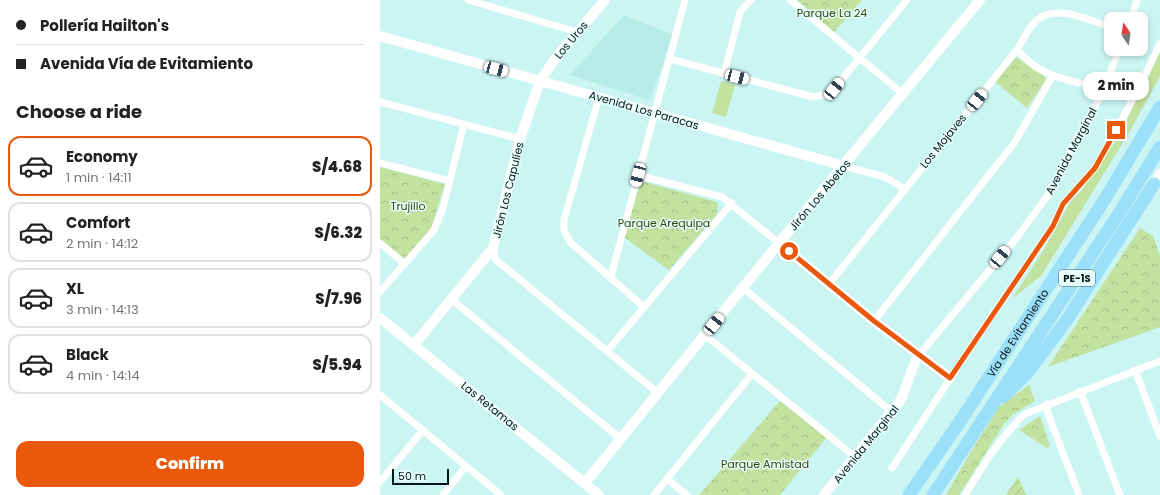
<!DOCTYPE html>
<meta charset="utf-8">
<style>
:root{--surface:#fff;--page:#f6f6f6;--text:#222;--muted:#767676;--line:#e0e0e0;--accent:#ea580c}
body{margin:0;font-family:Poppins,sans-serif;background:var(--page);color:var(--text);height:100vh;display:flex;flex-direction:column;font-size:15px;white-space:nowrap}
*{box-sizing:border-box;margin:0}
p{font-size:13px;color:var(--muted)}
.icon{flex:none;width:22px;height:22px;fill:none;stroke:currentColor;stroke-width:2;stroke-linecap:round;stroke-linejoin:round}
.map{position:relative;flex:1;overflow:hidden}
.details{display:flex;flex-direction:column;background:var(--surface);width:380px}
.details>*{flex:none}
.top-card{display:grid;align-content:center;height:88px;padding:0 16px;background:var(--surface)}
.needle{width:26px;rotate:347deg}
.tools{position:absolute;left:724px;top:12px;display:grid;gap:8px}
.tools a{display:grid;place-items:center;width:44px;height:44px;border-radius:8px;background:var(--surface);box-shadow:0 2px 6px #0003;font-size:20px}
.scale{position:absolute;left:12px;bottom:10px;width:57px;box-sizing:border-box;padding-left:4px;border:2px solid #071717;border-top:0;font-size:11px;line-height:14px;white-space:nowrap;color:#071717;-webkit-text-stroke:3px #e6fffd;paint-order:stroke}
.end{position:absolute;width:18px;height:18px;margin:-9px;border:5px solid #ea580c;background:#fff;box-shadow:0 0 0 2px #fff}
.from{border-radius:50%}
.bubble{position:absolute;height:28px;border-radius:12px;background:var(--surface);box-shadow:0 2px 6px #0003;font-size:13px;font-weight:800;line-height:28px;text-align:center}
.car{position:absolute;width:12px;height:24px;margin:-12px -6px;border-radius:5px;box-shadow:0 0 3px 1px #0007;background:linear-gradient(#fff 24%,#345 0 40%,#fff 0 76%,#345 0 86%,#fff 0)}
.top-card b{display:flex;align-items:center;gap:14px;height:38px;font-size:15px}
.top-card b+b{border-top:1px solid var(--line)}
.top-card i{width:10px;height:10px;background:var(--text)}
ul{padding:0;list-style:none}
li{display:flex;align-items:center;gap:12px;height:60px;margin:0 8px 6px;padding:0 8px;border:2px solid var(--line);border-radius:12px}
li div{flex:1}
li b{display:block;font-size:15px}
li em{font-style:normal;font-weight:800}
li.active{border-color:var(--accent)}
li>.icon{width:36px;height:36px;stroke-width:1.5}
h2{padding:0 16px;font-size:18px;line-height:48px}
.cta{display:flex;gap:8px;margin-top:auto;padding:8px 16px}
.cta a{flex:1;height:46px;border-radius:12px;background:var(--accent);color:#fff;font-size:16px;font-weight:800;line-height:46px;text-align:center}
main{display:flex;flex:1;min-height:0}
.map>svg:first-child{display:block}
.built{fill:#b7ece9}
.grass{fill:#c2e2a0}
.park{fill:url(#park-crowns)}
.garden{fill:url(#garden-furrows)}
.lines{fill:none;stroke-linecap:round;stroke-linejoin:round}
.street{stroke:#fff;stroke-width:7}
.secondary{stroke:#fff;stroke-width:10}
.highway{stroke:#9cdff9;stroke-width:13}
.route{stroke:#ea580c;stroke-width:5}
.labels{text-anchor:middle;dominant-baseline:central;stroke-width:3;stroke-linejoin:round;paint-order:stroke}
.shield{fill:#e6fffd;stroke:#4a5d5c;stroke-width:1}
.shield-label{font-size:10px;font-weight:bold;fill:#071717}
.park-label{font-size:11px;fill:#30470a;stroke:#e6fffd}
.street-label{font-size:11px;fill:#071717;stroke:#e6fffd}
</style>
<main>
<section class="details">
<div class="top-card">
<b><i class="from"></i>Pollería Hailton's</b>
<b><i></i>Avenida Vía de Evitamiento</b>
</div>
<h2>Choose a ride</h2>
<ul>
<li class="active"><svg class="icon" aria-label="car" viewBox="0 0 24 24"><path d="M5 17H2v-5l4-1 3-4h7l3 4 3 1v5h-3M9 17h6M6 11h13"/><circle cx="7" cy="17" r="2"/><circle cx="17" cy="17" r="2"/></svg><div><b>Economy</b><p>1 min · 14:11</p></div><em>S/4.68</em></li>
<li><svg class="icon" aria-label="car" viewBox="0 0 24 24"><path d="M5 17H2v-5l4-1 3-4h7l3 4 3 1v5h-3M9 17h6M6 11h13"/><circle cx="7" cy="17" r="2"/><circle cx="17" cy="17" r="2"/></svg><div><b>Comfort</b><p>2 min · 14:12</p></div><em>S/6.32</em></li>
<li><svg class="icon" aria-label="car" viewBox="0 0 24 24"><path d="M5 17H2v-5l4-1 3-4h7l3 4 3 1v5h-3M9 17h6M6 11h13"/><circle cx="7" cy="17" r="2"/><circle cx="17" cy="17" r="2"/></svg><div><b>XL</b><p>3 min · 14:13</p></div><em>S/7.96</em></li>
<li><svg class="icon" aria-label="car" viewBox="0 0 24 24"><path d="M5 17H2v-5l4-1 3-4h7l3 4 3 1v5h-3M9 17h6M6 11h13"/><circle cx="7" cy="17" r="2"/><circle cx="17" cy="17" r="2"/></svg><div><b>Black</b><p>4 min · 14:14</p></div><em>S/5.94</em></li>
</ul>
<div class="cta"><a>Confirm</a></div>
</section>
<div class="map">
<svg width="780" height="495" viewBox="0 0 780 495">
<defs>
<pattern id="park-crowns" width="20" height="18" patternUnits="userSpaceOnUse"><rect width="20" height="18" fill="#c2e2a0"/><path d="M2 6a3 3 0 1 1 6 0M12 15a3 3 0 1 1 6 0" fill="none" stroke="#a5c189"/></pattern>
<pattern id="garden-furrows" width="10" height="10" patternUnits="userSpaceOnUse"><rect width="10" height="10" fill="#c2e2a0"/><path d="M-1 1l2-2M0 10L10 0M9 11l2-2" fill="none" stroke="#a5c189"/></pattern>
</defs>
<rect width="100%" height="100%" fill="#cbf5f3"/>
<polygon class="built" points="244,15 293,35 270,100 190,75"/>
<g class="grass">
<polygon points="780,50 780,76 750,131 661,276 632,299 662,253 690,202 702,190 739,136"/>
<polygon points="341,81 355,85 346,117 332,113"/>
</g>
<g class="park">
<polygon points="417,0 482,0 454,32"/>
<polygon points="636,57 665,77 666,80 647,108 614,81"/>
<polygon points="0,167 65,184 51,229 25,260 0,239"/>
<polygon points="265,182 337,202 338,205 337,214 289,270 244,237 260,183"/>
<polygon points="760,228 773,236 780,255 780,327 668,367"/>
<polygon points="649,385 655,401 632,415 624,424 579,495 566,495 593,448 620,406"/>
<polygon points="400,401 447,437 400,495 319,495"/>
<polygon points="660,416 670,446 667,448 639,430"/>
</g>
<polygon class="garden" points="638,477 646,495 626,495"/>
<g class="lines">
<g class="street">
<polyline points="88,0 197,32"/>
<polyline points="410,0 523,94"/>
<polyline points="751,19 757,0"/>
<path d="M 637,50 C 643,56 650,64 658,68 C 681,83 729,88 757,92"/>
<polyline points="290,59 433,97 444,95 454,89 527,0"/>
<polyline points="344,74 360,12 371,0"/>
<polyline points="219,97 184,220 184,230 191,243 264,307"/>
<polyline points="0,102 140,139"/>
<polyline points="0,163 70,181"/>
<polyline points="464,166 505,177 525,189"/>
<polyline points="258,175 342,197 399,243"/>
<polyline points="0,243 25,264"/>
<polyline points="113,248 115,259 278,393"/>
<polyline points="231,276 305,0"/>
<path d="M 449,284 L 637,50 C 643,40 649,26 658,19 C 678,4 710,21 731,27"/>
<polyline points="363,288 512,412"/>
<polyline points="0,292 54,230 63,208 84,124"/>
<polyline points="71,299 241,439"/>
<polyline points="494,321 635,142 673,75"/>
<polyline points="325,335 475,457"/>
<polyline points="228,350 352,203"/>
<polyline points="539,355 638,236 668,195 682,170 695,141 714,110 740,49"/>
<polyline points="755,370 780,436"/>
<polyline points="700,391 740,495"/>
<polyline points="0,395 121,495"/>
<polyline points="667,404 667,411 699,495"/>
<polyline points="512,468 590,348 673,226 683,204 715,168 757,92 780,44"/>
<polyline points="287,479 307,495"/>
<polyline points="0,482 43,430"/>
<polyline points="63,495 86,466"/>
<polyline points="274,495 372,374"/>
<path d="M 585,495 C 603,466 620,437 645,414 L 780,361"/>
</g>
<g class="secondary">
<polyline points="0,36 464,166"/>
<polyline points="774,184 780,174"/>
<polyline points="399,243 494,321 570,378"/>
<polyline points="0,318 219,495"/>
<polyline points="34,345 113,248 140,139 160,81 177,56 225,0"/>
<polyline points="205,483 399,243 600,0"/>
<path d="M 444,495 L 520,401 C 528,386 530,369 539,355"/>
</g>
<g class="highway">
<polyline points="623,397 649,371 686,321 774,184"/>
<path id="s1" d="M 529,495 L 579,423 L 725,199 L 780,107"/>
<polyline points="553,495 738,215 780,147"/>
</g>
</g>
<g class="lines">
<polyline class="route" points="409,251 494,321 570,378 673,226 683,204 715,168 736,130"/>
</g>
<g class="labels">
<rect class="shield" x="679" y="270" width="36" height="16" rx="3"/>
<g class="shield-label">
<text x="697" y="278">PE-1S</text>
</g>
<g class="park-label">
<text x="452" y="13">Parque La 24</text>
<text x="28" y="206">Trujillo</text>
<text x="284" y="223">Parque Arequipa</text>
<text x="385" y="464">Parque Amistad</text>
</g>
<g class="street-label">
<text transform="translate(191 40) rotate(-50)">Los Uros</text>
<text transform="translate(264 110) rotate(16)">Avenida Los Paracas</text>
<text transform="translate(563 141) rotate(-51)">Los Mojaves</text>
<text transform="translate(691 151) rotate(-62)">Avenida Marginal</text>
<text transform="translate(128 190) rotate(-76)">Jirón Los Capulíes</text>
<text transform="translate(440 195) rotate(-50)">Jirón Los Abetos</text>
<text stroke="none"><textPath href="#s1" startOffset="195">Vía de Evitamiento</textPath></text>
<text transform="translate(110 406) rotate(39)">Las Retamas</text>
<text transform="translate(486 444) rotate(-51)">Avenida Marginal</text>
</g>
</g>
</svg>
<div class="tools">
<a><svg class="needle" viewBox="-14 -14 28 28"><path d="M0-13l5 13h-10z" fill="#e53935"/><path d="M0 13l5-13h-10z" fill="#767676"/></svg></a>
</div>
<div class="scale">50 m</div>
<i class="end from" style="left:409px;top:251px"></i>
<i class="end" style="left:736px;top:130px"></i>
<div class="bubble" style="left:703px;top:72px;width:66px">2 min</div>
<i class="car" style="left:116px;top:69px;rotate:105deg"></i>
<i class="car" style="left:357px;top:77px;rotate:105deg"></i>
<i class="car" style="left:454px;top:89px;rotate:39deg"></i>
<i class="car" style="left:597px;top:100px;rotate:39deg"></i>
<i class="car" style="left:258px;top:175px;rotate:195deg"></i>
<i class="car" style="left:620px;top:257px;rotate:39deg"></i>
<i class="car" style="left:334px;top:324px;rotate:39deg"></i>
</div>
</main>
